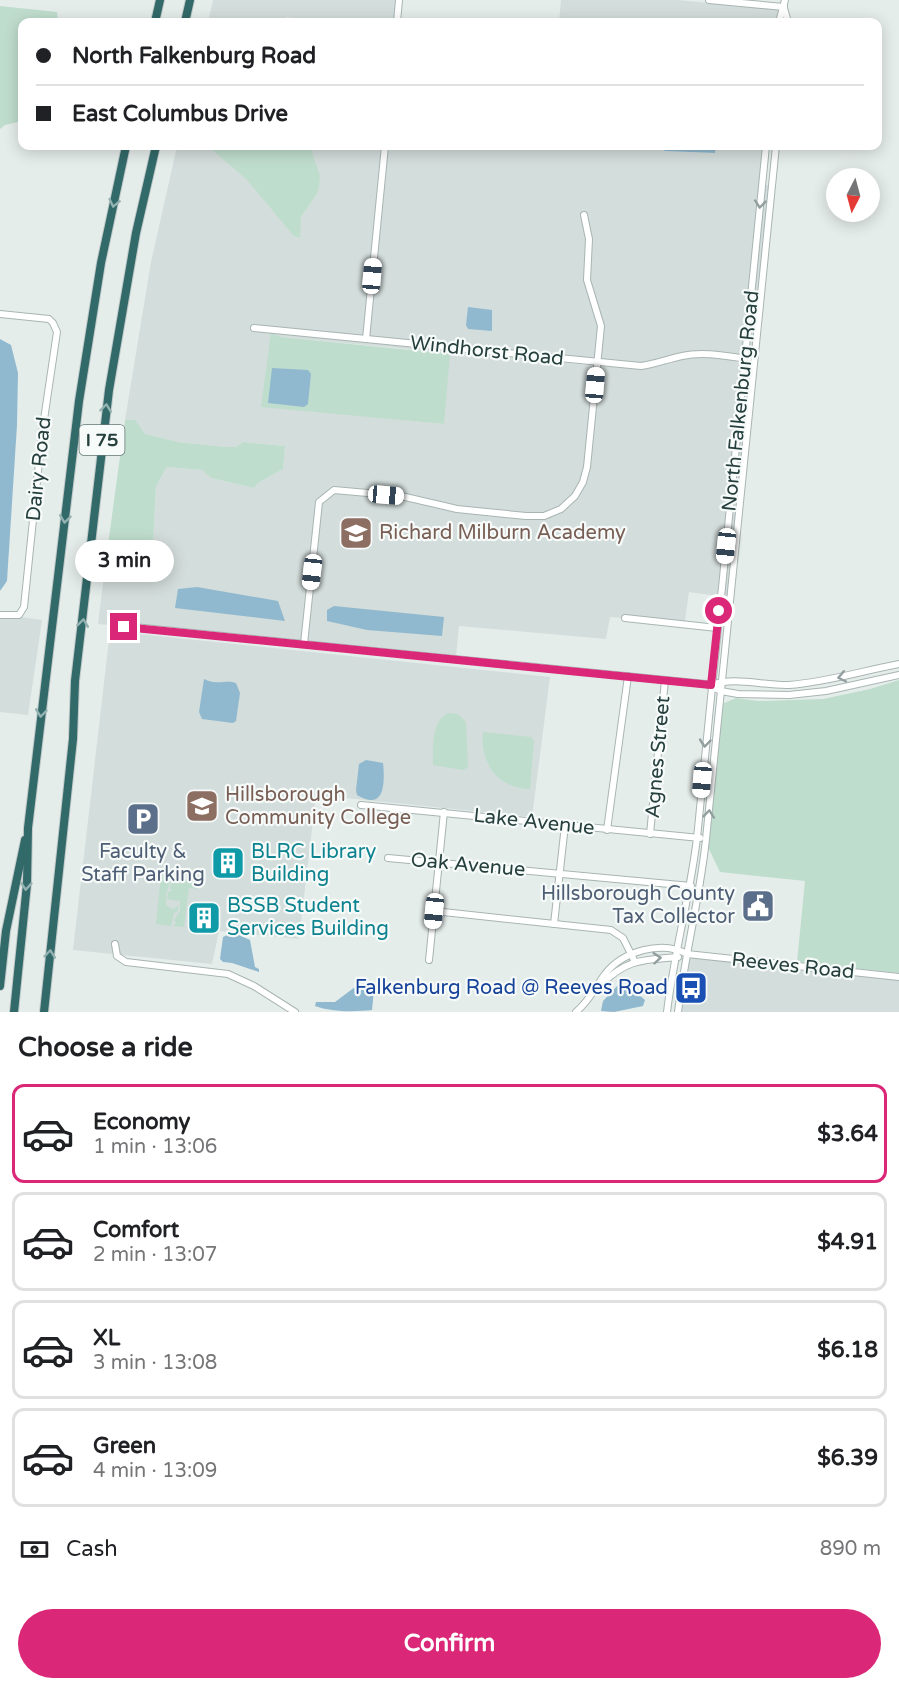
<!DOCTYPE html>
<meta charset="utf-8">
<style>
:root{--surface:#fff;--page:#f6f6f6;--text:#202124;--muted:#757577;--line:#e0e0e0;--accent:#db2777}
body{margin:0;font-family:"Varela Round",sans-serif;background:var(--page);color:var(--text);height:100vh;display:flex;flex-direction:column;font-size:22px;white-space:nowrap}
*{box-sizing:border-box;margin:0}
p{font-size:20px;color:var(--muted)}
.icon{flex:none;width:33px;height:33px;fill:none;stroke:currentColor;stroke-width:2;stroke-linecap:round;stroke-linejoin:round}
.map{position:relative;height:1012px;overflow:hidden}
.sheet{display:flex;flex-direction:column;background:var(--surface);flex:1}
.sheet>*{flex:none}
.guide{position:absolute;left:18px;top:18px;width:864px;height:132px;border-radius:12px;box-shadow:0 3px 15px #0003;display:grid;align-content:center;height:132px;padding:0 18px;background:var(--surface)}
.needle{width:39px;rotate:186deg}
.fabs{position:absolute;left:826px;top:168px;display:grid;gap:12px}
.fabs a{display:grid;place-items:center;width:54px;height:54px;border-radius:50%;background:var(--surface);box-shadow:0 3px 15px #0003;font-size:30px}
.end{position:absolute;width:27px;height:27px;margin:-14px;border:8px solid #db2777;background:#fff;box-shadow:0 0 0 3px #fff}
.from{border-radius:50%}
.bubble{position:absolute;height:42px;border-radius:21px;background:var(--surface);box-shadow:0 3px 15px #0003;font-size:20px;font-weight:700;line-height:42px;text-align:center}
.car{position:absolute;width:18px;height:36px;margin:-18px -9px;border-radius:8px;box-shadow:0 0 4px 2px #0007;background:linear-gradient(#fff 24%,#345 0 40%,#fff 0 76%,#345 0 86%,#fff 0)}
.guide b{display:flex;align-items:center;gap:21px;height:57px;font-size:22px}
.guide b+b{border-top:2px solid var(--line)}
.guide i{width:15px;height:15px;background:var(--text)}
ul{padding:0;list-style:none}
li{display:flex;align-items:center;gap:18px;height:99px;margin:0 12px 9px;padding:0 6px;border:3px solid var(--line);border-radius:12px}
li div{flex:1}
li b{display:block;font-size:22px}
li em{font-style:normal;font-weight:700}
li.current{border-color:var(--accent)}
li>.icon{width:54px;height:54px;stroke-width:1.5}
h2{padding:0 18px;font-size:27px;line-height:72px}
.pay{display:flex;align-items:center;gap:15px;height:66px;padding:0 18px;font-size:22px}
.pay p{margin-inline-start:auto}
.action{display:flex;gap:12px;margin-top:auto;padding:12px 18px}
.action a{flex:1;height:69px;border-radius:36px;background:var(--accent);color:#fff;font-size:24px;font-weight:700;line-height:69px;text-align:center}
.map>svg:first-child{display:block}
.built{fill:#d3dddb;fill-rule:evenodd}
.green{fill:#bfddcd;fill-rule:evenodd}
.water{fill:#90b9cf}
.lines{fill:none;stroke-linecap:round;stroke-linejoin:round}
.minor-casing{stroke:#a8b5b3;stroke-width:8}
.highway-casing{stroke:#c2c9c9;stroke-width:10}
.minor{stroke:#fff;stroke-width:6}
.highway{stroke:#326969;stroke-width:8}
.oneway{stroke:#94b2b1}
.oneway2{stroke:#929f9e}
.route{stroke:#db2777;stroke-width:8}
.labels{text-anchor:middle;dominant-baseline:central;stroke-width:4.5;stroke-linejoin:round;paint-order:stroke}
.shield{fill:#f6faf9;stroke:#647775;stroke-width:1.5}
.shield-label{font-size:18px;font-weight:bold;fill:#253f3d}
.street-label{font-size:20px;fill:#253f3d;stroke:#f6faf9}
.education-label{font-size:20px;fill:#785e54;stroke:#f6faf9;text-anchor:start}
.service-label{font-size:20px;fill:#4e5e75;stroke:#f6faf9}
.culture-label{font-size:20px;fill:#0d838f;stroke:#f6faf9;text-anchor:start}
.transit-label{font-size:20px;fill:#164399;stroke:#f6faf9;text-anchor:end}
</style>
<div class="map">
<svg width="899" height="1012" viewBox="0 0 899 1012">
<rect width="100%" height="100%" fill="#e5edeb"/>
<g class="built">
<polygon points="213,0 396,0 394,22 324,22 286,17 283,22 208,22"/>
<polygon points="561,0 677,0 781,10 776,22 559,22"/>
<path d="M 182,146 L 210,146 L 211,148 L 246,179 L 294,235 L 299,238 L 301,217 L 317,194 L 315,160 L 310,150 L 310,146 L 382,146 L 364,336 L 252,325 L 252,330 L 595,366 L 585,466 L 580,481 L 573,494 L 560,506 L 544,513 L 526,513 L 458,506 L 402,493 L 334,487 L 317,500 L 302,641 L 122,623 L 121,626 L 98,624 L 105,567 L 122,569 L 124,547 L 148,550 L 153,544 L 156,486 L 167,467 L 202,470 L 211,478 L 254,488 L 258,483 L 283,469 L 285,446 L 243,442 L 236,447 L 225,447 L 178,442 L 144,434 L 135,420 L 125,420 L 151,262 L 176,151 ZM 272,334 L 281,337 L 407,349 L 431,353 L 444,424 L 385,418 Z"/>
<polygon points="388,146 657,146 665,151 715,153 716,146 764,146 743,355 703,351 682,353 659,360 641,363 600,360 603,325 590,280 592,239 585,212 581,214 587,239 584,280 598,326 595,360 369,336"/>
<polygon points="765,185 769,185 752,357 748,356"/>
<polygon points="703,357 742,361 718,596 689,592 685,621 623,615 622,618 610,617 606,639 459,626 456,656 307,642 321,504 335,493 401,499 457,512 526,519 562,511 585,483 600,366 641,369 661,366 683,359"/>
<polygon points="747,362 751,362 728,596 723,596"/>
<polygon points="21,617 42,620 28,715 0,712 0,618"/>
<polygon points="110,631 550,677 532,817 316,795 299,939 219,931 212,964 73,950"/>
<polygon points="689,957 899,980 899,1012 681,1012"/>
</g>
<g class="green">
<polygon points="0,6 57,12 58,22 22,22 22,121 5,125 0,129"/>
<polygon points="210,146 310,146 320,176 319,187 317,194 301,217 300,238 294,236 246,179 210,148"/>
<path d="M 271,333 L 281,337 L 450,354 L 444,424 L 261,407 ZM 272,368 L 308,371 L 311,374 L 308,404 Z"/>
<polygon points="125,420 135,420 145,434 178,442 225,447 236,447 243,442 285,446 283,469 258,483 254,488 211,478 202,470 167,467 156,486 153,544 149,550 125,547 122,569 105,567"/>
<polygon points="899,680 899,973 797,962 805,881 720,872 708,847 722,704 736,698 758,701 823,699 870,689"/>
<path d="M 448,713 L 458,714 L 466,722 L 468,765 L 467,768 L 463,770 L 433,765 C 433,747 431,722 448,713 Z"/>
<path d="M 483,732 L 531,737 L 534,741 L 530,789 C 497,788 480,763 483,732 Z"/>
<polygon points="161,874 172,876 166,894 166,905 172,909 179,906 177,912 174,913 171,926 156,924"/>
<polygon points="174,876 198,881 197,889 189,888 184,927 173,926 176,923 174,920 180,911 180,901 167,899 168,892 172,890 170,888"/>
</g>
<g class="water">
<polygon points="657,146 716,146 715,153 665,151"/>
<polygon points="468,307 492,310 492,331 468,329 466,325"/>
<polygon points="0,339 11,345 18,373 17,425 7,581 0,591"/>
<polygon points="272,368 308,370 311,374 308,404 304,407 268,403"/>
<polygon points="197,587 278,601 285,621 175,608 178,589"/>
<polygon points="334,606 444,617 442,636 367,630 327,621 327,610"/>
<path d="M 204,679 C 219,686 226,679 236,683 L 240,693 L 236,721 L 233,723 L 202,719 L 199,712 Z"/>
<path d="M 366,760 L 383,763 C 385,782 385,812 357,795 L 356,790 L 359,764 Z"/>
<polygon points="229,934 239,935 250,940 255,967 259,969 259,972 232,963 223,962 220,959 223,937"/>
<path d="M 619,984 C 623,985 641,996 645,1000 L 643,1006 L 614,1012 L 601,1011 L 603,1001 Z"/>
<path d="M 355,987 L 374,990 L 372,1010 C 355,1012 331,1012 315,1006 L 316,1002 L 335,1002 Z"/>
</g>
<g class="lines">
<g class="minor-casing">
<g id="minor">
<polyline points="709,0 784,7"/>
<polyline points="784,8 788,22"/>
<polyline points="397,22 399,0"/>
<polyline points="779,22 785,0"/>
<polyline points="0,314 49,319 53,323 57,332 42,433 24,607 19,615 0,615"/>
<path d="M 254,328 L 641,366 C 655,364 668,359 682,356 C 703,351 727,356 748,359"/>
<polyline points="366,339 385,146"/>
<polyline points="625,618 717,628"/>
<polyline points="124,626 706,684 721,691 738,694 789,695 826,691 899,675"/>
<polyline points="304,644 319,502 334,490 401,496 457,509 526,516 544,516 561,509 575,496 583,482 587,467 601,326 587,280 589,239 584,215"/>
<path d="M 711,685 C 735,676 764,686 789,685 C 827,682 862,671 899,664"/>
<polyline points="361,805 700,838"/>
<polyline points="607,830 628,676"/>
<polyline points="650,834 665,680"/>
<polyline points="388,858 691,886"/>
<polyline points="434,911 611,930 623,938 635,962"/>
<polyline points="554,924 565,825"/>
<polyline points="115,944 117,956 126,962 228,974 254,986 295,1012"/>
<polyline points="429,960 444,812"/>
<path d="M 603,983 C 628,958 646,960 678,957"/>
<path d="M 576,1012 C 589,1001 595,988 605,974 C 623,951 662,940 687,954 L 899,977"/>
<path d="M 667,1012 C 674,953 690,896 697,838 L 766,146"/>
<path d="M 678,1012 C 685,954 700,897 706,839 L 776,146"/>
</g>
</g>
<g class="highway-casing">
<g id="highway">
<polyline points="155,22 160,0"/>
<polyline points="185,22 190,0"/>
<polyline points="0,986 6,931 25,840"/>
<polyline points="14,1012 27,884 28,828 79,401 101,263 126,146"/>
<polyline points="44,1012 73,739 75,681 109,390 136,233 156,146"/>
</g>
</g>
<use href="#minor" class="minor"/>
<use href="#highway" class="highway"/>
</g>
<defs><path id="oneway-chevron" d="M-2-3.5L2.5 0L-2 3.5" fill="none" stroke-width="1.6" stroke-linecap="round" stroke-linejoin="round" transform="scale(1.5)"/></defs>
<g class="oneway">
<use href="#oneway-chevron" transform="translate(114 203) rotate(102)"/>
<use href="#oneway-chevron" transform="translate(106 408) rotate(-83)"/>
<use href="#oneway-chevron" transform="translate(65 519) rotate(97)"/>
<use href="#oneway-chevron" transform="translate(83 623) rotate(-83)"/>
<use href="#oneway-chevron" transform="translate(41 713) rotate(97)"/>
<use href="#oneway-chevron" transform="translate(26 886) rotate(94)"/>
<use href="#oneway-chevron" transform="translate(50 954) rotate(-84)"/>
</g>
<g class="oneway2">
<use href="#oneway-chevron" transform="translate(760 204) rotate(96)"/>
<use href="#oneway-chevron" transform="translate(842 677) rotate(168)"/>
<use href="#oneway-chevron" transform="translate(705 743) rotate(95)"/>
<use href="#oneway-chevron" transform="translate(709 814) rotate(-84)"/>
<use href="#oneway-chevron" transform="translate(657 958) rotate(-5)"/>
</g>
<g class="lines">
<polyline class="route" points="124,627 711,685 719,611"/>
</g>
<defs>
<g id="school-square" transform="scale(1.725)"><rect x="-9" y="-9" width="18" height="18" rx="4" fill="#8d6e63" stroke="#f6faf9"/><path d="M0-5L7-2L0 1L-7-2ZM-4 1L0 2.5L4 1V4Q0 6-4 4Z" fill="#fff"/></g>
<g id="university-square" transform="scale(1.725)"><rect x="-9" y="-9" width="18" height="18" rx="4" fill="#8d6e63" stroke="#f6faf9"/><path d="M0-5L7-2L0 1L-7-2ZM-4 1L0 2.5L4 1V4Q0 6-4 4Z" fill="#fff"/></g>
<g id="parking-square" transform="scale(1.725)"><rect x="-9" y="-9" width="18" height="18" rx="4" fill="#5c6f8a" stroke="#f6faf9"/><path d="M-3.5-5.5H1a3.5 3.5 0 0 1 0 7H-1V5.5H-3.5ZM-1-3.4V-.6H.8a1.4 1.4 0 0 0 0-2.8Z" fill="#fff"/></g>
<g id="building-square" transform="scale(1.725)"><rect x="-9" y="-9" width="18" height="18" rx="4" fill="#0f9aa8" stroke="#f6faf9"/><path d="M-4-6H4V6H1V3H-1V6H-4ZM-2.5-4.3h1.7v1.8h-1.7ZM.8-4.3h1.7v1.8H.8ZM-2.5-1h1.7V.8h-1.7ZM.8-1h1.7V.8H.8Z" fill="#fff"/></g>
<g id="civic-square" transform="scale(1.725)"><rect x="-9" y="-9" width="18" height="18" rx="4" fill="#5c6f8a" stroke="#f6faf9"/><path d="M-.6-6.5H3V-4.5H.6V-3L4-1V1h2V6H-6V1h2V-1L-.6-3ZM-1.2 2.5V6h2.4V2.5Z" fill="#fff"/></g>
<g id="bus-square" transform="scale(1.725)"><rect x="-9" y="-9" width="18" height="18" rx="4" fill="#1a4fb4" stroke="#f6faf9"/><path d="M-5-6H5V4H4V6H2V4H-2V6H-4V4H-5ZM-3.5-4V0h7V-4ZM-3.5 1.2v1.5H-2V1.2ZM2 1.2v1.5H3.5V1.2Z" fill="#fff"/></g>
</defs>
<g fill-rule="evenodd">
<use href="#school-square" x="356" y="533"/>
<use href="#university-square" x="202" y="806"/>
<use href="#parking-square" x="143" y="819"/>
<use href="#building-square" x="228" y="863"/>
<use href="#civic-square" x="758" y="906"/>
<use href="#building-square" x="204" y="918"/>
<use href="#bus-square" x="691" y="988"/>
</g>
<g class="labels">
<rect class="shield" x="79.5" y="425" width="45" height="30" rx="4.5"/>
<g class="shield-label">
<text x="102" y="440">I 75</text>
</g>
<g class="street-label">
<text transform="translate(487 351) rotate(6)">Windhorst Road</text>
<text transform="translate(741 401) rotate(-84)">North Falkenburg Road</text>
<text transform="translate(39 469) rotate(-84)">Dairy Road</text>
<text transform="translate(658 757) rotate(-85)">Agnes Street</text>
<text transform="translate(534 822) rotate(6)">Lake Avenue</text>
<text transform="translate(468 865) rotate(5)">Oak Avenue</text>
<text transform="translate(793 966) rotate(6)">Reeves Road</text>
</g>
<g class="education-label">
<text x="379" y="533">Richard Milburn Academy</text>
<text x="225" y="795">Hillsborough<tspan x="225" dy="23">Community College</tspan></text>
</g>
<g class="service-label">
<text x="143" y="852">Faculty &amp;<tspan x="143" dy="23">Staff Parking</tspan></text>
<text x="735" y="894" text-anchor="end">Hillsborough County<tspan x="735" dy="23">Tax Collector</tspan></text>
</g>
<g class="culture-label">
<text x="251" y="852">BLRC Library<tspan x="251" dy="23">Building</tspan></text>
<text x="227" y="906">BSSB Student<tspan x="227" dy="23">Services Building</tspan></text>
</g>
<g class="transit-label">
<text x="668" y="988">Falkenburg Road @ Reeves Road</text>
</g>
</g>
</svg>
<div class="fabs">
<a><svg class="needle" viewBox="-14 -14 28 28"><path d="M0-13l5 13h-10z" fill="#e53935"/><path d="M0 13l5-13h-10z" fill="#757577"/></svg></a>
</div>
<i class="end from" style="left:719px;top:611px"></i>
<i class="end" style="left:124px;top:627px"></i>
<div class="bubble" style="left:75px;top:540px;width:99px">3 min</div>
<i class="car" style="left:372px;top:276px;rotate:5deg"></i>
<i class="car" style="left:595px;top:385px;rotate:5deg"></i>
<i class="car" style="left:386px;top:495px;rotate:95deg"></i>
<i class="car" style="left:726px;top:546px;rotate:186deg"></i>
<i class="car" style="left:312px;top:572px;rotate:187deg"></i>
<i class="car" style="left:702px;top:780px;rotate:185deg"></i>
<i class="car" style="left:434px;top:911px;rotate:186deg"></i>
<div class="guide">
<b><i class="from"></i>North Falkenburg Road</b>
<b><i></i>East Columbus Drive</b>
</div>
</div>
<section class="sheet">
<h2>Choose a ride</h2>
<ul>
<li class="current"><svg class="icon" aria-label="car" viewBox="0 0 24 24"><path d="M5 17H2v-5l4-1 3-4h7l3 4 3 1v5h-3M9 17h6M6 11h13"/><circle cx="7" cy="17" r="2"/><circle cx="17" cy="17" r="2"/></svg><div><b>Economy</b><p>1 min · 13:06</p></div><em>$3.64</em></li>
<li><svg class="icon" aria-label="car" viewBox="0 0 24 24"><path d="M5 17H2v-5l4-1 3-4h7l3 4 3 1v5h-3M9 17h6M6 11h13"/><circle cx="7" cy="17" r="2"/><circle cx="17" cy="17" r="2"/></svg><div><b>Comfort</b><p>2 min · 13:07</p></div><em>$4.91</em></li>
<li><svg class="icon" aria-label="car" viewBox="0 0 24 24"><path d="M5 17H2v-5l4-1 3-4h7l3 4 3 1v5h-3M9 17h6M6 11h13"/><circle cx="7" cy="17" r="2"/><circle cx="17" cy="17" r="2"/></svg><div><b>XL</b><p>3 min · 13:08</p></div><em>$6.18</em></li>
<li><svg class="icon" aria-label="car" viewBox="0 0 24 24"><path d="M5 17H2v-5l4-1 3-4h7l3 4 3 1v5h-3M9 17h6M6 11h13"/><circle cx="7" cy="17" r="2"/><circle cx="17" cy="17" r="2"/></svg><div><b>Green</b><p>4 min · 13:09</p></div><em>$6.39</em></li>
</ul>
<div class="pay"><svg class="icon" aria-label="cash" viewBox="0 0 24 24"><path d="M3 7h18v10H3z"/><circle cx="12" cy="12" r="2"/></svg>Cash<p>890 m</p></div>
<div class="action"><a>Confirm</a></div>
</section>
